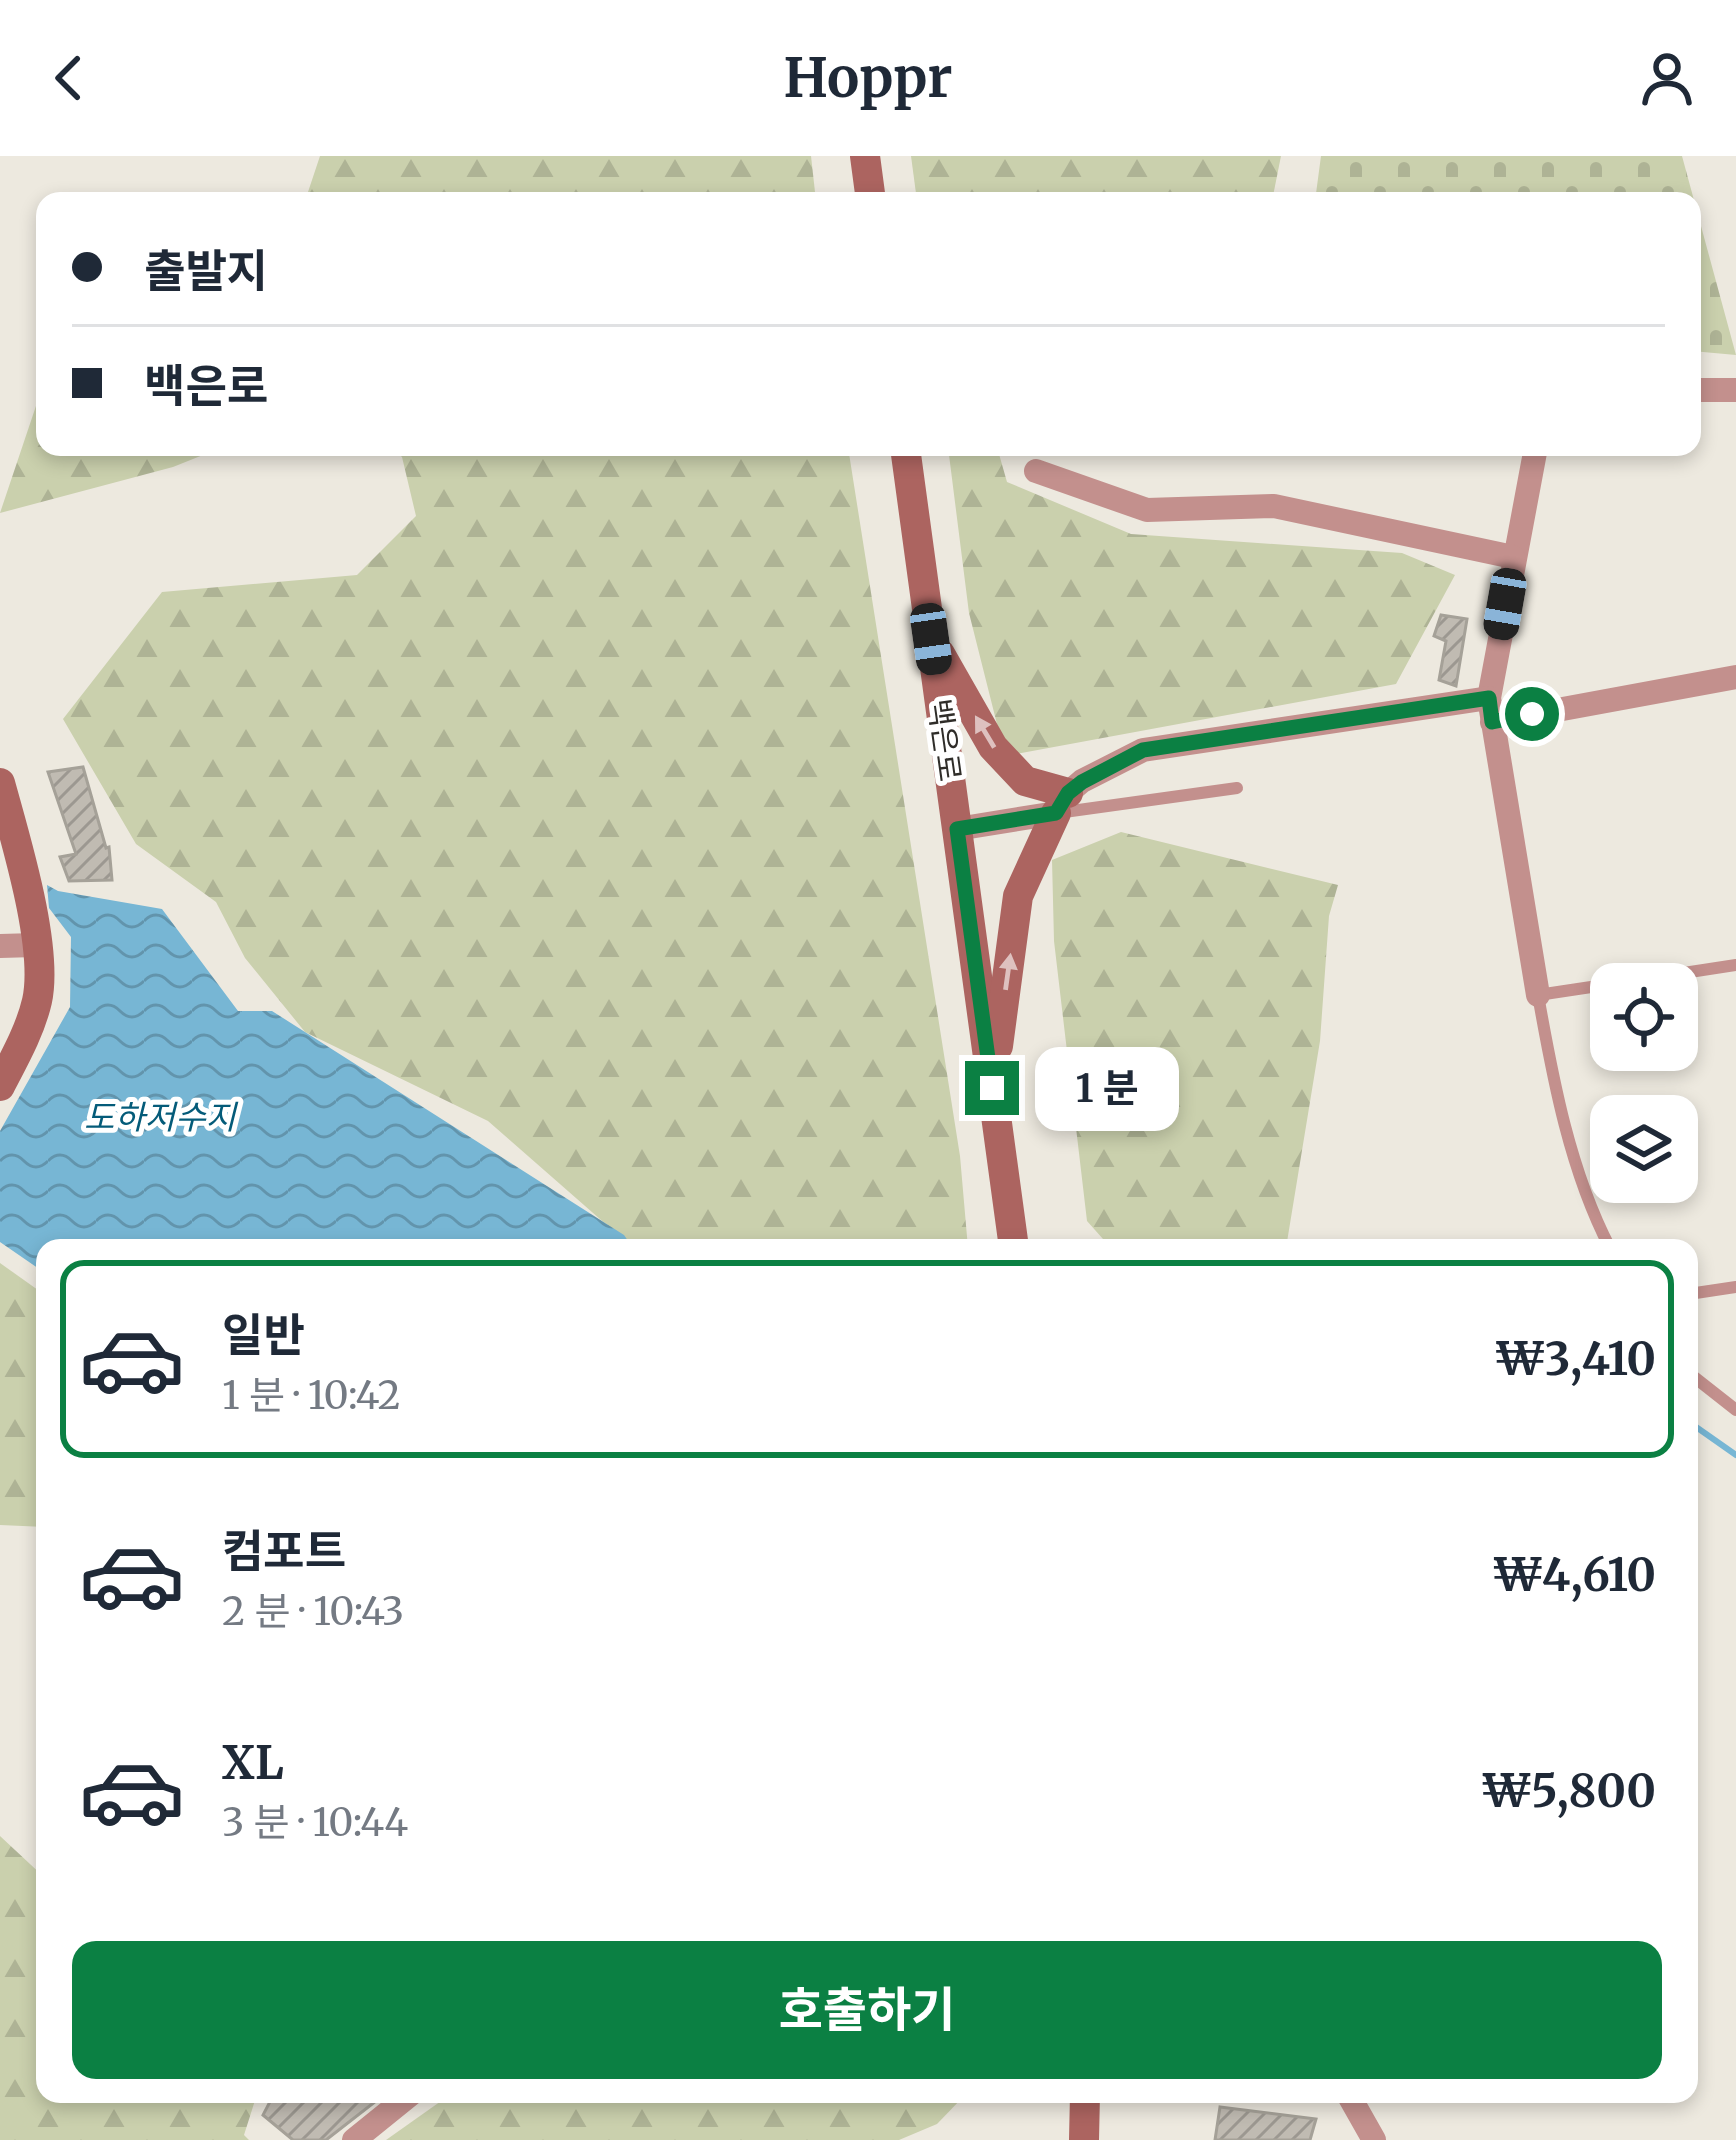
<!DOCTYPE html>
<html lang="ko">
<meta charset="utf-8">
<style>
:root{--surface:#fff;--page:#f2f2f3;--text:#1f2937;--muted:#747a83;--line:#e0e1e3;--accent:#0b8043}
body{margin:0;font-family:Merriweather,"Noto Sans KR",serif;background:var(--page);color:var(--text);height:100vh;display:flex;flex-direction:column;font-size:45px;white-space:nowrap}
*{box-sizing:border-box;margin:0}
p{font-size:39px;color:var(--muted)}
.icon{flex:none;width:66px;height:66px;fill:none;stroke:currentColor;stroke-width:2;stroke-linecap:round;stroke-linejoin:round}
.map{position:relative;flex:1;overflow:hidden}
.side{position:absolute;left:36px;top:1083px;width:1662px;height:864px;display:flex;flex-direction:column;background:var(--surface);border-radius:24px;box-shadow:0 6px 18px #0003}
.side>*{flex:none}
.top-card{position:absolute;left:36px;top:36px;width:1665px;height:264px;border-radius:24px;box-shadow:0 6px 18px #0003;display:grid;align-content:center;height:264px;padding:0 36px;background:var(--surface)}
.tools{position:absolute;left:1590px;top:807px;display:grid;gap:24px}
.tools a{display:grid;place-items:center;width:108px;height:108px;border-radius:24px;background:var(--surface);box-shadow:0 6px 18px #0003;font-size:60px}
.end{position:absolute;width:54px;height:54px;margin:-27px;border:15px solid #0b8043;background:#fff;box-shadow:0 0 0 6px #fff}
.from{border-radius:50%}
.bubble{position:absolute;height:84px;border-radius:24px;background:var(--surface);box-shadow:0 6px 18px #0003;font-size:39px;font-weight:700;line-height:84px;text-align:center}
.car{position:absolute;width:36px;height:72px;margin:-36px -18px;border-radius:15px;box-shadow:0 0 9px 3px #0007;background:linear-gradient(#222 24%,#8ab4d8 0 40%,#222 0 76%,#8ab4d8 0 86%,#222 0)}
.top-card b{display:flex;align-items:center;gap:42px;height:114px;font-size:45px}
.top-card b+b{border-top:3px solid var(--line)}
.top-card i{width:30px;height:30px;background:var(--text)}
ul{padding:21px 0 0;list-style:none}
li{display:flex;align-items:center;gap:36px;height:198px;margin:0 24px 18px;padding:0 12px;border:6px solid transparent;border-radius:24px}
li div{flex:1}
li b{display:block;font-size:45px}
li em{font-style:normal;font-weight:700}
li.selected{border-color:var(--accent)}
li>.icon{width:108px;height:108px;stroke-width:1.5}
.primary-button{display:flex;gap:24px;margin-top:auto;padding:24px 36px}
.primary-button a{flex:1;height:138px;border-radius:24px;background:var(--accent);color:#fff;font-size:48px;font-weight:700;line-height:138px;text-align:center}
header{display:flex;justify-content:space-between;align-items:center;height:156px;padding:0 36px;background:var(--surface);font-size:54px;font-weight:700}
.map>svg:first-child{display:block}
.forest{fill:url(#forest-firs)}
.cemetery{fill:url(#cemetery-stones)}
.water{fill:url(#water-waves)}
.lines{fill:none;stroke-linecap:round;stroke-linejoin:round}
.stream{stroke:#77b6d4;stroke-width:6}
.building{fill:url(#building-hatch);stroke:#a5a198;stroke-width:3}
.lane{stroke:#c3908d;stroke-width:12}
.street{stroke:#c3908d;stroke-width:24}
.secondary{stroke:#ac6460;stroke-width:30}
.oneway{fill:#dec1bf}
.route{stroke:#0b8043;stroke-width:15}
.labels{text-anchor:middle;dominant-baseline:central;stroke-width:10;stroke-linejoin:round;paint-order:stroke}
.street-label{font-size:30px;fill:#2f2d29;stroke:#fff}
.water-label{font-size:33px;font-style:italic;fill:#045b79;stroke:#fff}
</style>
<header><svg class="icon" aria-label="back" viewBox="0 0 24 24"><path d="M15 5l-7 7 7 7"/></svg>Hoppr<svg class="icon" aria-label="person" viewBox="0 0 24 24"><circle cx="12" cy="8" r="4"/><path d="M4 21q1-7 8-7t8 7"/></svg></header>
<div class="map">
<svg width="1736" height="1984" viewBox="0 0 1736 1984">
<defs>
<pattern id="forest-firs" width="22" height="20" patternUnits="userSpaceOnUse" patternTransform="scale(3)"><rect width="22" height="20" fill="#cad0ad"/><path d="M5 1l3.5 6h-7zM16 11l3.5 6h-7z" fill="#aeb395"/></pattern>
<pattern id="cemetery-stones" width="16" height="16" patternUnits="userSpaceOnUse" patternTransform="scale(3)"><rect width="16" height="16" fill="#cad0ad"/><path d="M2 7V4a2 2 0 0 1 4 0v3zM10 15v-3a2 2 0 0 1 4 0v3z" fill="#aeb395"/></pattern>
<pattern id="water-waves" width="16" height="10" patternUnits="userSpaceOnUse" patternTransform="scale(3)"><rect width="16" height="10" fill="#77b6d4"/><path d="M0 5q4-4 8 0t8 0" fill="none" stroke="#6294ac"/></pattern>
<pattern id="building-hatch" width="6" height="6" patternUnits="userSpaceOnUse" patternTransform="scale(3)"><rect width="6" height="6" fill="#c0bbb2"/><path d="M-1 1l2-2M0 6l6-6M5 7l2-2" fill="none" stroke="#9c9891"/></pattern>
</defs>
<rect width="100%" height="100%" fill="#ede9df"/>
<g class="forest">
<polygon points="320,0 811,0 816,45 305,45"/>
<polygon points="911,0 1281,0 1272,45 917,45"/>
<polygon points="45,234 45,291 223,291 173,311 0,357 40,238"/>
<polygon points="392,291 848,291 960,1000 968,1092 633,1092 488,965 305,876 245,802 216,746 136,688 63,563 162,436 357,419 416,360 402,301"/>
<polygon points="948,291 997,291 1007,326 1131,378 1402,397 1455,419 1396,528 1005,600 969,457"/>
<polygon points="1121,676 1338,729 1329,760 1320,885 1286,1092 1111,1092 1087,1065 1054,785 1052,704"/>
<polygon points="0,1107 45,1139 45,1371 0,1369"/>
<polygon points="0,1680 45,1722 45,1938 257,1938 244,1979 249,1984 0,1984"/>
<polygon points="451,1938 966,1938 937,1968 899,1984 386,1984"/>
</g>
<polygon class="cemetery" points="1321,0 1682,0 1736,199 1692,195 1692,45 1315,45"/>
<polygon class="water" points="47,729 58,735 162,753 238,855 272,855 624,1079 633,1092 45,1092 45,1117 0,1086 0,975 70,851 71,781 49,752"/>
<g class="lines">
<polyline class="stream" points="1689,1266 1736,1299"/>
</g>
<g class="building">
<polygon points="1441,459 1467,463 1456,530 1439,524 1446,485 1434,480"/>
<polygon points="83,611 106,692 109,691 112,724 69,725 60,701 76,698 48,616"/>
<polygon points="274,1938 385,1938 326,1984 293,1984 263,1959"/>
<polygon points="1220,1951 1316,1963 1310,1984 1215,1984"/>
</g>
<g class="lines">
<g class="lane">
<polyline points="1057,657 1237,632"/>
<polyline points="1612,828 1736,809"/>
<path d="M 1610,1092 C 1570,1015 1553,924 1538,839 L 1611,828"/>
<polyline points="1689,1138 1736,1131"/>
<polyline points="1689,1217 1736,1254"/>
</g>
<g class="street">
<polyline points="1692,234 1736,234"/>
<polyline points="1536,291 1489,542 1538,839"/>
<polyline points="1036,315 1147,354 1274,350 1513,401"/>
<polyline points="1492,566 1736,521"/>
<polyline points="957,673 1056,657 1068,637 1082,625 1143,594 1489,542"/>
<polyline points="0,790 35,789"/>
<polyline points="1348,1938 1374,1984"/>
<polyline points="354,1984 411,1938"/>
</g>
<g class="secondary">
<polyline points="865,0 871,45"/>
<polyline points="905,291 1014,1092"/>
<polyline points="940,498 993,591 1025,625 1068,637"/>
<path d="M 0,627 C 15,682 49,791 37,845 C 30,875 14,903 0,930"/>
<polyline points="998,890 1018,740 1056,657"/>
<polyline points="1084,1984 1085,1938"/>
</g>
</g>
<defs><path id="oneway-solid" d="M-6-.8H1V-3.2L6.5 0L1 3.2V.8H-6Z" transform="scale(3)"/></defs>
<g class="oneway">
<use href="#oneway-solid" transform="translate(985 576) rotate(-121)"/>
<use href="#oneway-solid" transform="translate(1008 816) rotate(-82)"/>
</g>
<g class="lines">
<polyline class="route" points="992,932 957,673 1056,657 1068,637 1082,626 1143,594 1489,542 1492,566 1532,558"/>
</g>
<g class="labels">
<g class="street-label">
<text transform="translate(945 584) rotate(82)">백은로</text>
</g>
<g class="water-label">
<text x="160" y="961">도하저수지</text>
</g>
</g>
</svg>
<div class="tools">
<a><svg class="icon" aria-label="locate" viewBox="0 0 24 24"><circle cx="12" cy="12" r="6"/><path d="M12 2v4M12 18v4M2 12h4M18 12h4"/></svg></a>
<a><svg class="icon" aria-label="layers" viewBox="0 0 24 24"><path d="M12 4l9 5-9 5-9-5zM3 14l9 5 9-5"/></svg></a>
</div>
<i class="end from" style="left:1532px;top:558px"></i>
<i class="end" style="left:992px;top:932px"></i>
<div class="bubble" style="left:1035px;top:891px;width:144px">1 분</div>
<i class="car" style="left:1505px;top:448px;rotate:190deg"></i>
<i class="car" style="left:931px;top:483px;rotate:172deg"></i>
<div class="top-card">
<b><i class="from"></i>출발지</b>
<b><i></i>백은로</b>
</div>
<section class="side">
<ul>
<li class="selected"><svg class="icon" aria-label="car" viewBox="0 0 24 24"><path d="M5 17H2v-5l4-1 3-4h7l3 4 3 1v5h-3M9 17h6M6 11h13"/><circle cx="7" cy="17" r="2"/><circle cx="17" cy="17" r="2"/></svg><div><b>일반</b><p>1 분 · 10:42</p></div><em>₩3,410</em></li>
<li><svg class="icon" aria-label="car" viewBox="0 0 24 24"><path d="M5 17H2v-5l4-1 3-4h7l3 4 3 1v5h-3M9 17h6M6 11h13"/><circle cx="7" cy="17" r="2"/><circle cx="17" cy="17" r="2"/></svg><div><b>컴포트</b><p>2 분 · 10:43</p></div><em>₩4,610</em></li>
<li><svg class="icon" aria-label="car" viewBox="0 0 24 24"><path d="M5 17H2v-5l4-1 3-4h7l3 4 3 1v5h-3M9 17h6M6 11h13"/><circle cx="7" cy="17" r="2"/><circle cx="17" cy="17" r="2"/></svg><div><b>XL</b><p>3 분 · 10:44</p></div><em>₩5,800</em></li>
</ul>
<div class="primary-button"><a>호출하기</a></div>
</section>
</div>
